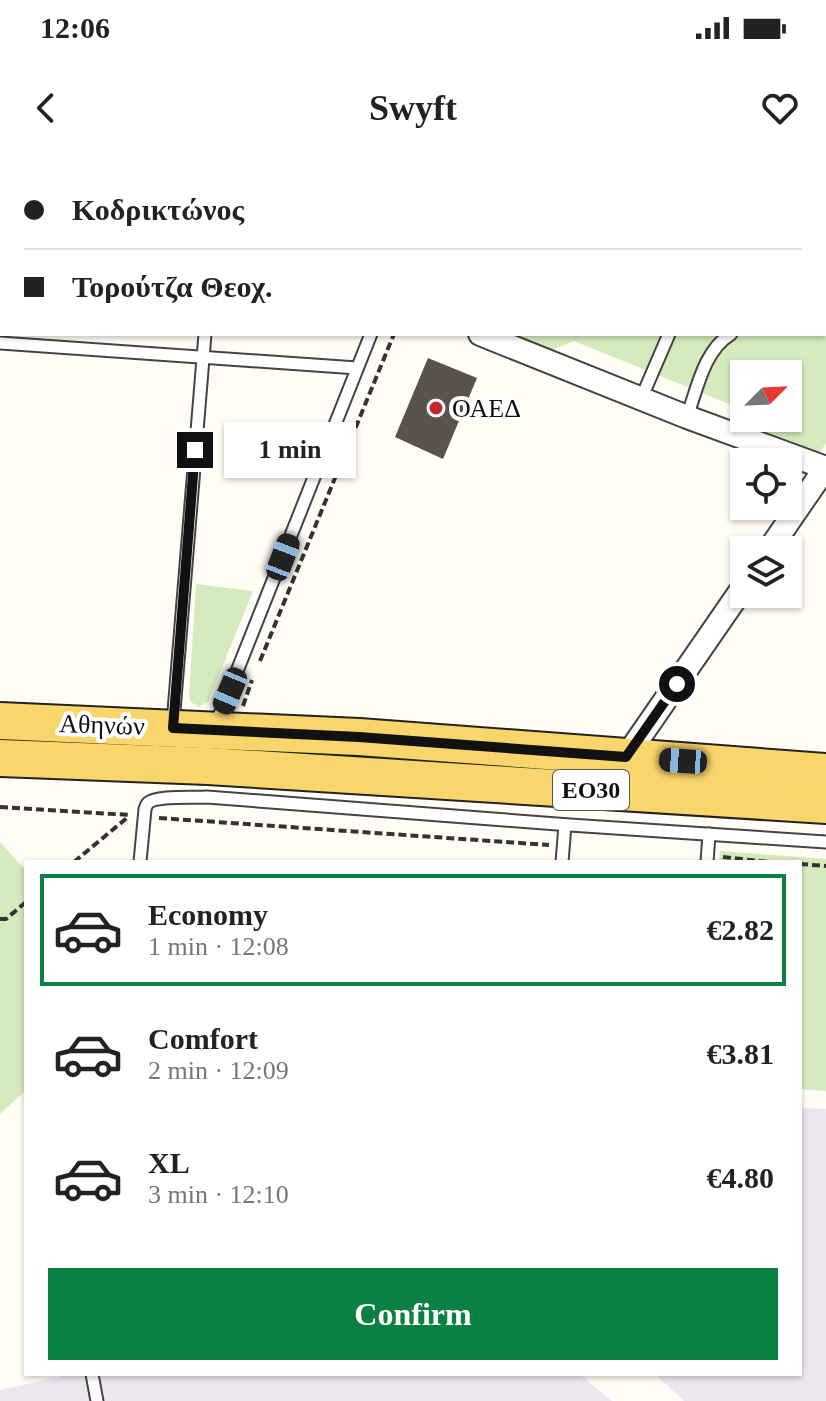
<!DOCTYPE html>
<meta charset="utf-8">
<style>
:root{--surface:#fff;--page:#f2f2f2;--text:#222;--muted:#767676;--line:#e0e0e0;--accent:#0b8043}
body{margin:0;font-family:"Times New Roman",serif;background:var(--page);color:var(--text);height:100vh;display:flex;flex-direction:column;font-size:30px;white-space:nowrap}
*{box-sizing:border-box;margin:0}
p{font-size:26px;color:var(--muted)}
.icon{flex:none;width:44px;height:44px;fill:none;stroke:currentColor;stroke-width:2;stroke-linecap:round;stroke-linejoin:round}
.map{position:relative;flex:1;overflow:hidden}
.side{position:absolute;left:24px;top:700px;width:778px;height:516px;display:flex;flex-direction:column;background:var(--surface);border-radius:0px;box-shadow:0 2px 6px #0004}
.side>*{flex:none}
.banner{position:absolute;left:0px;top:0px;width:826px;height:176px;box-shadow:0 2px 6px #0004;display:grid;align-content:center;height:176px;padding:0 24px;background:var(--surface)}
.needle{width:52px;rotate:66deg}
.fabs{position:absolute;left:730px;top:200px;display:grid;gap:16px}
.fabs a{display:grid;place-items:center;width:72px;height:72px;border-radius:0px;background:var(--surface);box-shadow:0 2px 6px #0004;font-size:40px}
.end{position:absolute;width:36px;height:36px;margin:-18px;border:10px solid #111;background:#fff;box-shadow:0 0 0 4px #fff}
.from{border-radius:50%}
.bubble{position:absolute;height:56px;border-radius:0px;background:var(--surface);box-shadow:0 2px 6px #0004;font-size:26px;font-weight:600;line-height:56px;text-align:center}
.car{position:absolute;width:24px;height:48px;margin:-24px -12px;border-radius:10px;box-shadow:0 0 6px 2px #0007;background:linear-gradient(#222 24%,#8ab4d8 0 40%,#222 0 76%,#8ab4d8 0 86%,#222 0)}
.banner b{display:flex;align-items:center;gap:28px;height:76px;font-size:30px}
.banner b+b{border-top:2px solid var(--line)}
.banner i{width:20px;height:20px;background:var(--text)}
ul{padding:14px 0 0;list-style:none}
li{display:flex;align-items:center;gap:24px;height:112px;margin:0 16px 12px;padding:0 8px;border:4px solid transparent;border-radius:0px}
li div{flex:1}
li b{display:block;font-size:30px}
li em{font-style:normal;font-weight:600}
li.active{border-color:var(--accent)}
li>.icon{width:72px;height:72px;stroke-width:1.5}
.action{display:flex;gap:16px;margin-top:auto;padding:16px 24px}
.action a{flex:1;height:92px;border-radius:0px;background:var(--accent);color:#fff;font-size:32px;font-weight:600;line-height:92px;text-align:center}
.status{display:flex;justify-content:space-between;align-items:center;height:56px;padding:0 40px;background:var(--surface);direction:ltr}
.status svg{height:22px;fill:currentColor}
header{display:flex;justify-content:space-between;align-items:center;height:104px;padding:0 24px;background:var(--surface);font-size:36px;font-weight:600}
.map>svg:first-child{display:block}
.industrial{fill:#eee6ef}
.green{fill:#d5ebbd}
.building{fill:#5a524d}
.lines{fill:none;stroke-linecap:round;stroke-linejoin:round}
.lane-casing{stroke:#444;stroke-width:15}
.street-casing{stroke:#444;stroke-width:26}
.primary-casing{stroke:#222;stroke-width:40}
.path{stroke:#333;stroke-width:4;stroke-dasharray:8 4;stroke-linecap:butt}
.lane{stroke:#fff;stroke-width:11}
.street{stroke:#fff;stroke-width:22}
.primary{stroke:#f9d66b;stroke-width:36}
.route{stroke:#111;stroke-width:10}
.poi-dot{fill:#c4262e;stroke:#fff;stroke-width:3}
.labels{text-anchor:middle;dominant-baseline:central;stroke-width:8;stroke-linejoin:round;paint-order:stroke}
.shield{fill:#fff;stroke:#585858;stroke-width:2}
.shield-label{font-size:24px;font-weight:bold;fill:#111}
.poi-label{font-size:26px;fill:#111;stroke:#fff;text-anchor:start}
.street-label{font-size:26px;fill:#111;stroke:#fff}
</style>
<div class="status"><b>12:06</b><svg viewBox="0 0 49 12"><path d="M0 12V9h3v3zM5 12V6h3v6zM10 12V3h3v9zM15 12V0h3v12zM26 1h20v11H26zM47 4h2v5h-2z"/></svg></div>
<header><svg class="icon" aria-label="back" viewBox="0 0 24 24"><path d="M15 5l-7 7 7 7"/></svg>Swyft<svg class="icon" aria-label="heart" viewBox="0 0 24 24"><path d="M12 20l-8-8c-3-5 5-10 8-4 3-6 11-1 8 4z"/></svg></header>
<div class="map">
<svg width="826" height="1241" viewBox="0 0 826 1241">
<rect width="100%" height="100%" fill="#fffdf5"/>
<g class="industrial">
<polygon points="800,948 826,949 826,1241 684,1241 655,1214 800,1214"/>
<polygon points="72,1214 579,1214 612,1241 0,1241 0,1230"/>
</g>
<g class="green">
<polygon points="485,0 826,0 826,283 814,301 760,278 750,258 788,258 788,214 744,214 744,250 574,181 550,191 508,174 824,174 824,2 484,2"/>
<polygon points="196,424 253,431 208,542 198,547 191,542 189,535"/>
<polygon points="0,682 26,711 26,930 0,954"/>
<polygon points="720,691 826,699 826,931 800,929 800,702 719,702"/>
</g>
<polygon class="building" points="428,198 477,218 443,299 395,277"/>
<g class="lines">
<g class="lane-casing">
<g id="lane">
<polyline points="218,2 219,0"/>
<polyline points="442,2 443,0"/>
<polyline points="756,2 757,0"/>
<polyline points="824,152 826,150"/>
<polyline points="0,183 357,208"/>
<polyline points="641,239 669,174"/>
<path d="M 687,257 C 697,229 704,190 731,174"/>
<polyline points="173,563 205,174"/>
<polyline points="216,564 371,174"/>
<path d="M 140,702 L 145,649 C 146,647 146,645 148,643 C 156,635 195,638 207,637 L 570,665 L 826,682"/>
<polyline points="562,702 565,665"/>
<polyline points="707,702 709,674"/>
<polyline points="92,1214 97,1241"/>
</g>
</g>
<g class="street-casing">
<g id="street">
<polyline points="480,174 687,257 826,308"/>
<polyline points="769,390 826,307"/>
<polyline points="626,597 744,426"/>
</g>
</g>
<g class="primary-casing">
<g id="primary">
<polyline points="0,561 359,577 826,612"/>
<polyline points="0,598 208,606 826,645"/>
</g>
</g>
<g class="path">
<polyline points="464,2 465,0"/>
<polyline points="260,501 394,174"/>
<polyline points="243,546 252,520"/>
<polyline points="0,647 130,655"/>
<polyline points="159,658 549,685"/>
<polyline points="723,697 768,702"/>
<polyline points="74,702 128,657"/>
<polyline points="800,704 826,706"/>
<polyline points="0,759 6,759 26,742"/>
</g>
<use href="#lane" class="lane"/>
<use href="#street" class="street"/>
<use href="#primary" class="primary"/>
</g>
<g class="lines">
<polyline class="route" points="195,290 173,568 359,577 626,597 677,524"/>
</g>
<circle class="poi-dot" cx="436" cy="248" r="8"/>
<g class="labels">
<rect class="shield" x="553" y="610" width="76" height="40" rx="6"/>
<g class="shield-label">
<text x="591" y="630">ΕΟ30</text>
</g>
<g class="poi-label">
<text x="452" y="248">ΟΑΕΔ</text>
</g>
<g class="street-label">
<text transform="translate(102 565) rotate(2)">Αθηνών</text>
</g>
</g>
</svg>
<div class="fabs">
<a><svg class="needle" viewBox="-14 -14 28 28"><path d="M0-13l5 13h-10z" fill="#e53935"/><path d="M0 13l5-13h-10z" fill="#767676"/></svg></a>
<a><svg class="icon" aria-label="locate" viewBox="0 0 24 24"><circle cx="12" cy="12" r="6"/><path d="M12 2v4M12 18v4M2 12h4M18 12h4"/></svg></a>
<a><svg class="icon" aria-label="layers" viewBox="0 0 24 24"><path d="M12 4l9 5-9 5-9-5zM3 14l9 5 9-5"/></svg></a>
</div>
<i class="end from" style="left:677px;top:524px"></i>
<i class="end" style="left:195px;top:290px"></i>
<div class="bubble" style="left:224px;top:262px;width:132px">1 min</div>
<i class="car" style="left:283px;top:397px;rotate:21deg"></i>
<i class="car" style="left:230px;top:531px;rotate:203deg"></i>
<i class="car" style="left:683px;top:601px;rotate:274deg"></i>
<div class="banner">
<b><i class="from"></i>Κοδρικτώνος</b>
<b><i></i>Τορούτζα Θεοχ.</b>
</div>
<section class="side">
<ul>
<li class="active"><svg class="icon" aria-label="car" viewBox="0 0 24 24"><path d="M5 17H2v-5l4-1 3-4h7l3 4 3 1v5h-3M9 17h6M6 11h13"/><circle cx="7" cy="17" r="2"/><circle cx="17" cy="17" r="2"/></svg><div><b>Economy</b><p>1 min · 12:08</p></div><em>€2.82</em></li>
<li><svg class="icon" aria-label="car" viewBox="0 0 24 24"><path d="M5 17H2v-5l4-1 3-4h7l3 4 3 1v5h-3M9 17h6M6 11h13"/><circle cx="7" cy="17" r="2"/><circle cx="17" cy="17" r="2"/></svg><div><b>Comfort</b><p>2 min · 12:09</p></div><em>€3.81</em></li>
<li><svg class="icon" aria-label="car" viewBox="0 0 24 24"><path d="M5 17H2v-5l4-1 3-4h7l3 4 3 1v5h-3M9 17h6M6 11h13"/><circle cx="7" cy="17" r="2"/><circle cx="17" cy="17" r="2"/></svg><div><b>XL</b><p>3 min · 12:10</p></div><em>€4.80</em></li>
</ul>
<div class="action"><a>Confirm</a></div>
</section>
</div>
